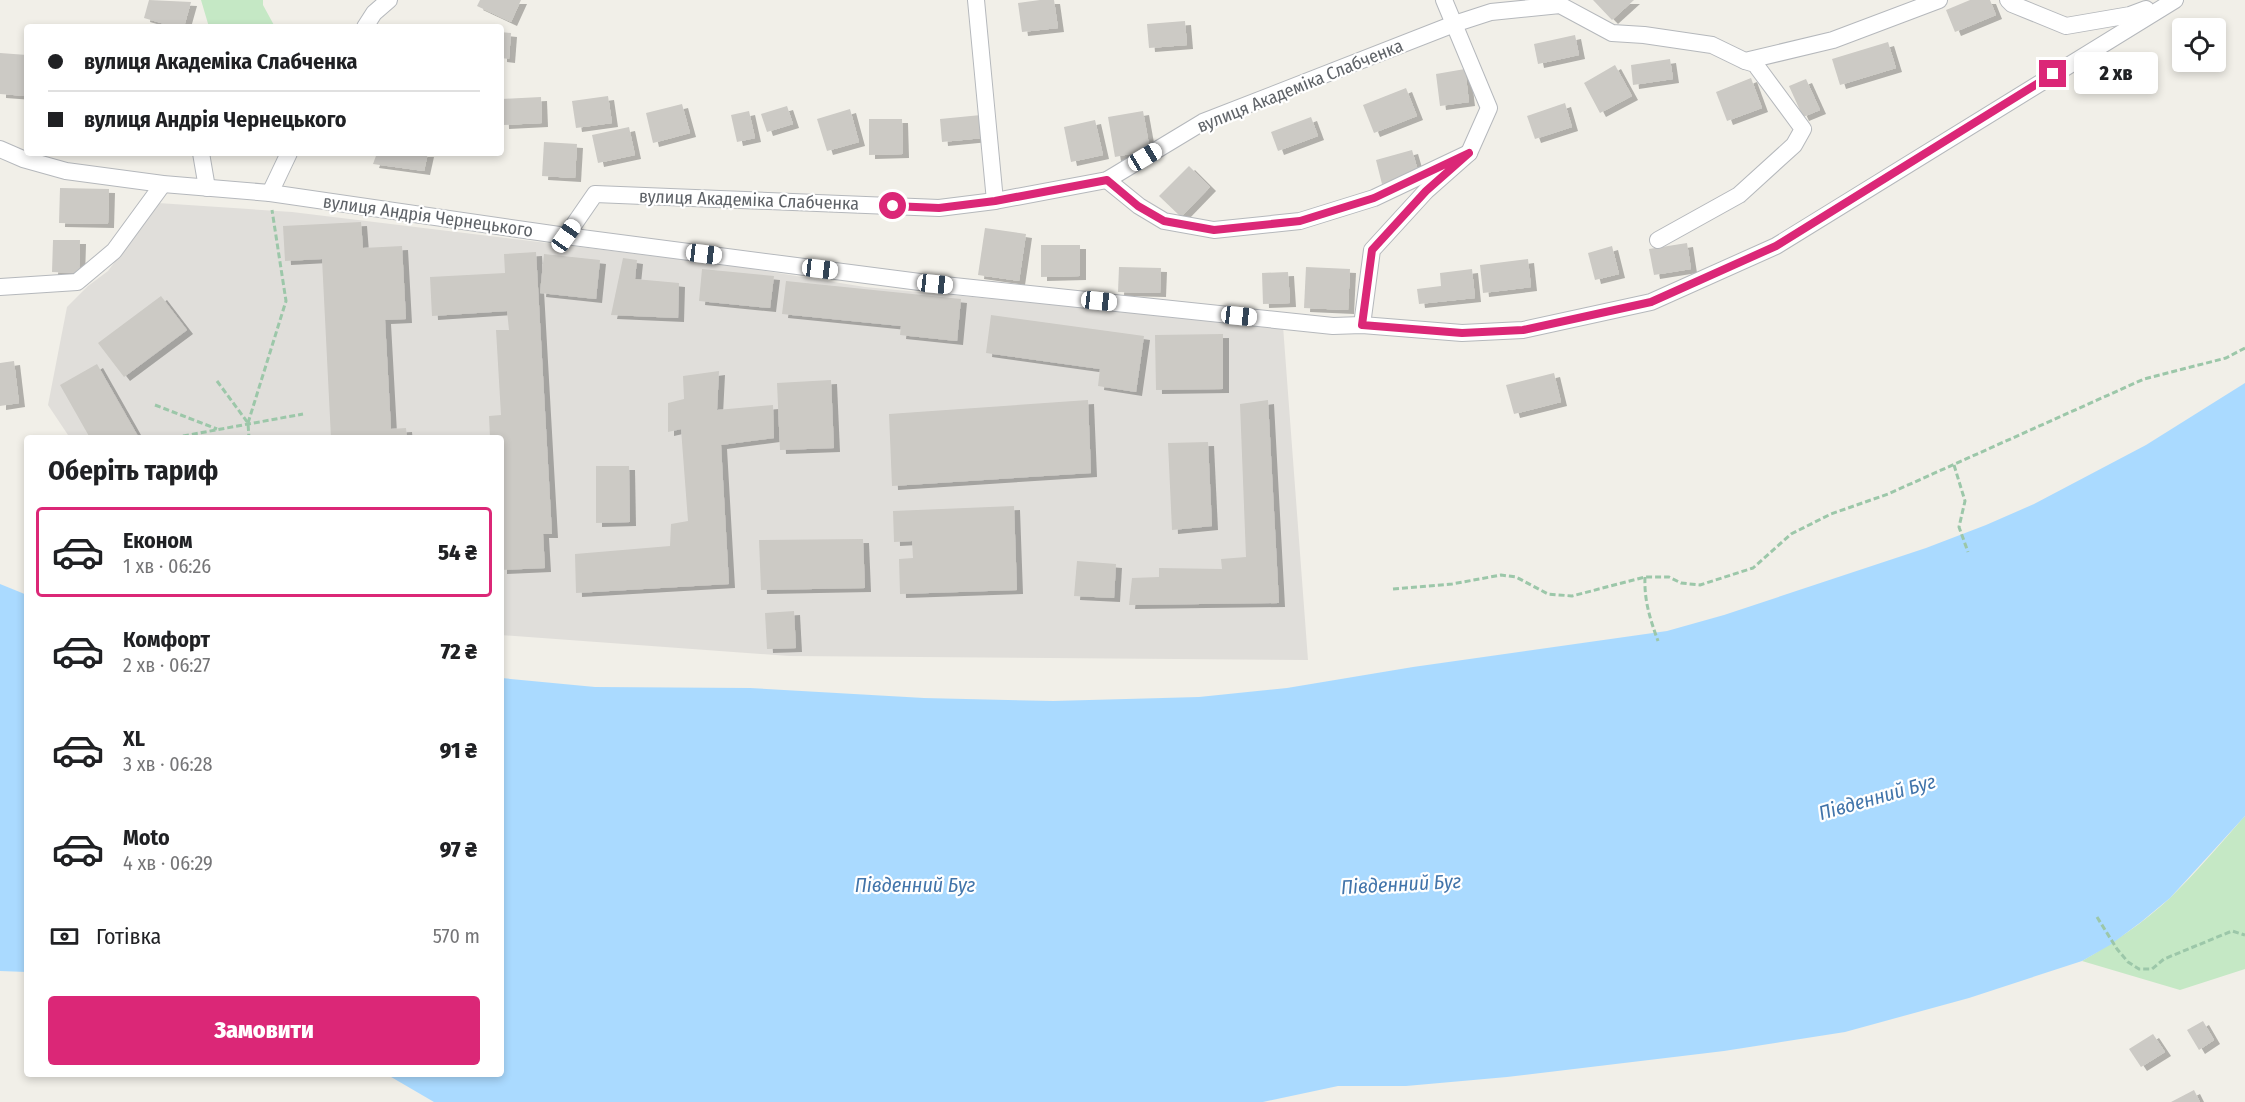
<!DOCTYPE html>
<html lang="uk">
<meta charset="utf-8">
<style>
:root{--surface:#fff;--page:#f6f6f6;--text:#202124;--muted:#757577;--line:#e0e0e0;--accent:#db2777}
body{margin:0;font-family:"Fira Sans Condensed",sans-serif;background:var(--page);color:var(--text);height:100vh;display:flex;flex-direction:column;font-size:22px;white-space:nowrap}
*{box-sizing:border-box;margin:0}
p{font-size:20px;color:var(--muted)}
.icon{flex:none;width:33px;height:33px;fill:none;stroke:currentColor;stroke-width:2;stroke-linecap:round;stroke-linejoin:round}
.map{position:relative;flex:1;overflow:hidden}
.drawer{position:absolute;left:24px;top:435px;width:480px;height:642px;display:flex;flex-direction:column;background:var(--surface);border-radius:6px;box-shadow:0 3px 9px #0003}
.drawer>*{flex:none}
.guide{position:absolute;left:24px;top:24px;width:480px;height:132px;border-radius:6px;box-shadow:0 3px 9px #0003;display:grid;align-content:center;height:132px;padding:0 24px;background:var(--surface)}
.tools{position:absolute;left:2172px;top:18px;display:grid;gap:12px}
.tools a{display:grid;place-items:center;width:54px;height:54px;border-radius:6px;background:var(--surface);box-shadow:0 3px 9px #0003;font-size:30px}
.end{position:absolute;width:27px;height:27px;margin:-14px;border:8px solid #db2777;background:#fff;box-shadow:0 0 0 3px #fff}
.from{border-radius:50%}
.bubble{position:absolute;height:42px;border-radius:6px;background:var(--surface);box-shadow:0 3px 9px #0003;font-size:20px;font-weight:800;line-height:42px;text-align:center}
.car{position:absolute;width:18px;height:36px;margin:-18px -9px;border-radius:8px;box-shadow:0 0 4px 2px #0007;background:linear-gradient(#fff 24%,#345 0 40%,#fff 0 76%,#345 0 86%,#fff 0)}
.guide b{display:flex;align-items:center;gap:21px;height:57px;font-size:22px}
.guide b+b{border-top:2px solid var(--line)}
.guide i{width:15px;height:15px;background:var(--text)}
ul{padding:0;list-style:none}
li{display:flex;align-items:center;gap:18px;height:90px;margin:0 12px 9px;padding:0 12px;border:3px solid transparent;border-radius:6px}
li div{flex:1}
li b{display:block;font-size:22px}
li em{font-style:normal;font-weight:800}
li.selected{border-color:var(--accent)}
li>.icon{width:54px;height:54px;stroke-width:1.5}
h2{padding:0 24px;font-size:27px;line-height:72px}
.pay{display:flex;align-items:center;gap:15px;height:66px;padding:0 24px;font-size:22px}
.pay p{margin-inline-start:auto}
.button{display:flex;gap:12px;margin-top:auto;padding:12px 24px}
.button a{flex:1;height:69px;border-radius:6px;background:var(--accent);color:#fff;font-size:24px;font-weight:800;line-height:69px;text-align:center}
.map>svg:first-child{display:block}
.industrial{fill:#e0deda}
.green{fill:#c5e8c5}
.water{fill:#aadaff}
.building{fill:#cccac5;filter:url(#shadow)}
.lines{fill:none;stroke-linecap:round;stroke-linejoin:round}
.street-casing{stroke:#b5b8bc;stroke-width:18}
.path{stroke:#9cc7a9;stroke-width:3;stroke-dasharray:6 3;stroke-linecap:butt}
.street{stroke:#fff;stroke-width:16}
.route{stroke:#db2777;stroke-width:8}
.labels{text-anchor:middle;dominant-baseline:central;stroke-width:4.5;stroke-linejoin:round;paint-order:stroke}
.street-label{font-size:18px;fill:#5f6368;stroke:#fff}
.water-label{font-size:20px;font-style:italic;fill:#4174aa;stroke:#fff}
</style>
<div class="map">
<svg width="2245" height="1102" viewBox="0 0 2245 1102">
<defs>
<filter id="shadow"><feDropShadow dx="6" dy="4" stdDeviation="0" flood-color="#0004"/></filter>
</defs>
<rect width="100%" height="100%" fill="#f1efe8"/>
<polygon class="industrial" points="158,203 292,212 728,265 865,287 1283,326 1308,660 789,656 501,635 501,438 70,438 48,405 67,307 88,286 108,271"/>
<g class="green">
<polygon points="201,0 263,0 263,5 275,27 209,27"/>
<path d="M 2245,816 L 2245,969 L 2180,990 L 2082,961 C 2113,943 2143,923 2169,899 C 2196,873 2220,844 2245,816 Z"/>
</g>
<g class="water">
<polygon points="2245,383 2245,816 2170,898 2141,922 2110,945 2082,961 1969,998 1845,1032 1724,1051 1507,1077 1406,1086 1338,1086 1263,1102 434,1102 386,1074 501,1074 501,678 595,687 750,688 924,698 1053,701 1199,697 1287,688 1413,667 1667,631 1724,615 1926,548 1986,525 2034,504 2146,445"/>
<polygon points="0,584 27,595 27,972 0,971"/>
</g>
<g class="building">
<polygon points="149,0 191,2 184,27 175,27 144,18"/>
<polygon points="480,0 521,0 511,22 477,6"/>
<polygon points="1040,0 1054,0 1058,28 1022,32 1018,3"/>
<polygon points="1593,0 1634,0 1612,20"/>
<polygon points="1970,0 1990,0 1996,15 1955,32 1946,10"/>
<polygon points="1185,21 1187,45 1149,48 1147,24"/>
<polygon points="501,32 511,33 509,59 501,58"/>
<polygon points="1575,35 1579,55 1538,64 1534,44"/>
<polygon points="1888,42 1896,68 1840,85 1832,59"/>
<polygon points="0,53 27,55 27,96 0,94"/>
<polygon points="1670,59 1673,79 1633,85 1631,65"/>
<polygon points="1615,65 1632,96 1600,113 1584,83"/>
<polygon points="1465,69 1469,102 1440,106 1436,74"/>
<polygon points="1751,78 1762,108 1727,121 1716,92"/>
<polygon points="1806,79 1820,110 1803,117 1789,86"/>
<polygon points="1406,88 1417,116 1374,133 1363,105"/>
<polygon points="608,96 612,123 576,128 572,101"/>
<polygon points="541,97 542,123 503,125 502,99"/>
<polygon points="1565,103 1572,127 1535,139 1527,116"/>
<polygon points="682,104 690,133 653,143 646,113"/>
<polygon points="787,106 793,124 767,132 761,114"/>
<polygon points="850,109 859,142 827,151 817,119"/>
<polygon points="749,111 755,138 737,142 731,115"/>
<polygon points="1143,111 1150,150 1115,157 1108,117"/>
<polygon points="981,115 983,138 942,142 940,119"/>
<polygon points="1311,117 1318,136 1278,151 1271,132"/>
<polygon points="869,119 902,119 903,154 869,155"/>
<polygon points="1095,120 1103,155 1071,162 1064,127"/>
<polygon points="629,127 635,155 598,163 592,135"/>
<polygon points="544,142 577,144 575,178 542,176"/>
<polygon points="1412,150 1419,174 1382,184 1376,160"/>
<polygon points="377,153 428,153 424,171 373,164"/>
<polygon points="1189,166 1210,187 1181,217 1159,196"/>
<polygon points="60,188 109,189 108,224 59,223"/>
<polygon points="361,222 363,248 402,246 406,319 385,320 391,429 406,428 407,438 331,438 322,259 285,261 283,226"/>
<polygon points="985,228 1026,234 1019,281 978,275"/>
<polygon points="53,240 80,240 79,273 52,272"/>
<polygon points="1687,243 1691,269 1654,275 1649,249"/>
<polygon points="1041,245 1080,245 1080,276 1041,277"/>
<polygon points="1612,246 1619,274 1595,280 1588,253"/>
<polygon points="536,252 552,534 543,534 545,568 501,570 501,438 490,438 489,416 501,415 496,330 509,330 507,311 432,316 430,277 505,273 504,254"/>
<polygon points="544,254 600,260 596,299 540,293"/>
<polygon points="623,258 637,260 635,279 679,283 678,318 611,315"/>
<polygon points="1528,259 1531,287 1483,293 1480,265"/>
<polygon points="1119,267 1161,268 1160,293 1118,292"/>
<polygon points="1306,267 1350,269 1348,310 1304,308"/>
<polygon points="702,269 774,276 770,308 699,301"/>
<polygon points="1472,269 1475,298 1419,304 1417,289 1441,286 1440,273"/>
<polygon points="1288,272 1290,303 1263,304 1262,273"/>
<polygon points="786,281 961,299 957,341 900,335 901,326 782,314"/>
<polygon points="161,296 187,330 124,377 98,343"/>
<polygon points="991,315 1144,336 1136,392 1098,386 1100,369 986,353"/>
<polygon points="1223,334 1223,389 1156,390 1155,335"/>
<polygon points="14,361 19,403 0,406 0,363"/>
<polygon points="97,364 139,438 90,438 60,385"/>
<polygon points="719,371 717,410 773,405 774,438 721,445 729,584 576,593 575,554 670,546 671,524 688,521 681,429 668,432 668,403 684,399 683,376"/>
<polygon points="1554,373 1561,402 1514,414 1506,385"/>
<polygon points="831,380 834,448 780,450 777,383"/>
<polygon points="1088,400 1091,473 892,486 889,414"/>
<polygon points="1268,400 1279,603 1129,605 1132,578 1159,577 1159,568 1222,569 1221,559 1246,557 1240,404"/>
<polygon points="1208,442 1212,526 1172,530 1168,443"/>
<polygon points="596,466 629,466 630,522 596,523"/>
<polygon points="1014,506 1017,590 900,594 899,559 913,558 912,541 894,542 893,511"/>
<polygon points="863,539 865,588 761,590 759,540"/>
<polygon points="1077,561 1116,564 1114,598 1074,596"/>
<polygon points="794,611 796,648 767,649 765,613"/>
<polygon points="2203,1021 2214,1040 2199,1050 2187,1030"/>
<polygon points="2153,1034 2165,1052 2141,1067 2129,1049"/>
<polygon points="2194,1090 2200,1102 2171,1102"/>
</g>
<g class="lines">
<g class="street-casing">
<g id="street">
<polyline points="976,0 995,201"/>
<polyline points="2008,0 2012,4 2066,26 2130,15 2146,9"/>
<polyline points="365,27 374,13 389,0"/>
<polyline points="0,149 23,159 66,171 163,184 270,193 566,236 935,284 1333,326 1362,325 1462,333 1523,330 1651,302 1776,246 2175,0"/>
<polyline points="201,153 207,188"/>
<polyline points="1107,180 1139,206 1164,221 1214,230 1300,221 1374,198 1469,153"/>
<polyline points="270,193 289,153"/>
<polyline points="566,236 595,194 939,208 995,201 1107,180 1203,122 1454,24 1491,12 1560,5 1612,33 1644,35 1712,45 1745,61 1833,40 1939,0"/>
<polyline points="1658,240 1739,195 1794,145 1803,129 1755,64 1745,61"/>
<polyline points="0,287 77,282 114,251 163,184"/>
<polyline points="1362,325 1372,250 1426,191 1469,153 1489,108 1444,0"/>
</g>
</g>
<g class="path">
<polyline points="217,381 248,423 249,438"/>
<polyline points="155,405 217,429"/>
<polyline points="248,423 286,301 272,210"/>
<polyline points="183,436 303,414"/>
<polyline points="1954,465 1965,501 1959,527 1968,552"/>
<path d="M 1645,577 C 1644,600 1650,619 1658,641"/>
<polyline points="1393,589 1452,584 1501,575 1516,577 1548,594 1572,596 1645,577 1669,577 1681,583 1700,585 1753,568 1791,534 1831,514 1888,494 2144,379 2226,358 2245,348"/>
<polyline points="2097,917 2117,949 2128,962 2139,969 2152,969 2164,959 2232,931 2245,935"/>
</g>
<use href="#street" class="street"/>
</g>
<g class="lines">
<polyline class="route" points="893,206 939,208 995,201 1107,180 1138,206 1164,221 1214,230 1300,221 1374,198 1469,153 1426,191 1372,250 1362,325 1462,333 1523,330 1651,302 1776,246 2053,74"/>
</g>
<g class="labels">
<g class="street-label">
<text transform="translate(1300 86) rotate(-22)">вулиця Академіка Слабченка</text>
<text transform="translate(749 200) rotate(2)">вулиця Академіка Слабченка</text>
<text transform="translate(428 216) rotate(8)">вулиця Андрія Чернецького</text>
</g>
<g class="water-label">
<text transform="translate(1877 797) rotate(-16)">Південний Буг</text>
<text transform="translate(1401 884) rotate(-3)">Південний Буг</text>
<text x="915" y="885">Південний Буг</text>
</g>
</g>
</svg>
<div class="tools">
<a><svg class="icon" aria-label="locate" viewBox="0 0 24 24"><circle cx="12" cy="12" r="6"/><path d="M12 2v4M12 18v4M2 12h4M18 12h4"/></svg></a>
</div>
<i class="end from" style="left:893px;top:206px"></i>
<i class="end" style="left:2053px;top:74px"></i>
<div class="bubble" style="left:2074px;top:52px;width:84px">2 хв</div>
<i class="car" style="left:1145px;top:157px;rotate:59deg"></i>
<i class="car" style="left:566px;top:236px;rotate:35deg"></i>
<i class="car" style="left:704px;top:254px;rotate:97deg"></i>
<i class="car" style="left:820px;top:269px;rotate:97deg"></i>
<i class="car" style="left:935px;top:284px;rotate:96deg"></i>
<i class="car" style="left:1099px;top:301px;rotate:96deg"></i>
<i class="car" style="left:1239px;top:316px;rotate:96deg"></i>
<div class="guide">
<b><i class="from"></i>вулиця Академіка Слабченка</b>
<b><i></i>вулиця Андрія Чернецького</b>
</div>
<section class="drawer">
<h2>Оберіть тариф</h2>
<ul>
<li class="selected"><svg class="icon" aria-label="car" viewBox="0 0 24 24"><path d="M5 17H2v-5l4-1 3-4h7l3 4 3 1v5h-3M9 17h6M6 11h13"/><circle cx="7" cy="17" r="2"/><circle cx="17" cy="17" r="2"/></svg><div><b>Економ</b><p>1 хв · 06:26</p></div><em>54 ₴</em></li>
<li><svg class="icon" aria-label="car" viewBox="0 0 24 24"><path d="M5 17H2v-5l4-1 3-4h7l3 4 3 1v5h-3M9 17h6M6 11h13"/><circle cx="7" cy="17" r="2"/><circle cx="17" cy="17" r="2"/></svg><div><b>Комфорт</b><p>2 хв · 06:27</p></div><em>72 ₴</em></li>
<li><svg class="icon" aria-label="car" viewBox="0 0 24 24"><path d="M5 17H2v-5l4-1 3-4h7l3 4 3 1v5h-3M9 17h6M6 11h13"/><circle cx="7" cy="17" r="2"/><circle cx="17" cy="17" r="2"/></svg><div><b>XL</b><p>3 хв · 06:28</p></div><em>91 ₴</em></li>
<li><svg class="icon" aria-label="car" viewBox="0 0 24 24"><path d="M5 17H2v-5l4-1 3-4h7l3 4 3 1v5h-3M9 17h6M6 11h13"/><circle cx="7" cy="17" r="2"/><circle cx="17" cy="17" r="2"/></svg><div><b>Moto</b><p>4 хв · 06:29</p></div><em>97 ₴</em></li>
</ul>
<div class="pay"><svg class="icon" aria-label="cash" viewBox="0 0 24 24"><path d="M3 7h18v10H3z"/><circle cx="12" cy="12" r="2"/></svg>Готівка<p>570 m</p></div>
<div class="button"><a>Замовити</a></div>
</section>
</div>
